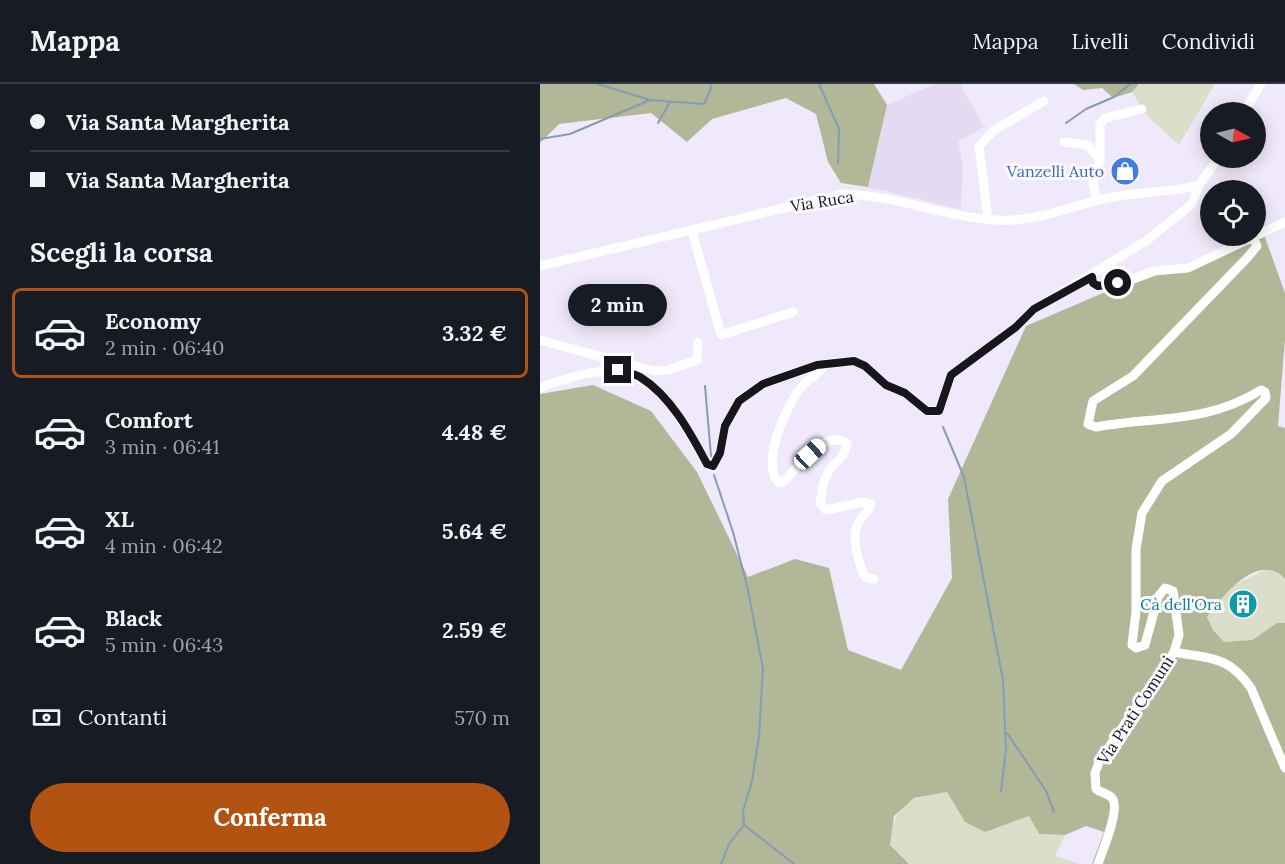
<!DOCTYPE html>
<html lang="it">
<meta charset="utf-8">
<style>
:root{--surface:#171b24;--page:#20242c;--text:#f1f3f6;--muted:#9ea1a6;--line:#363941;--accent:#b35311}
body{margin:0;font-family:Lora,serif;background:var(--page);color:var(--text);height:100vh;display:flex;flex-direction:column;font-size:22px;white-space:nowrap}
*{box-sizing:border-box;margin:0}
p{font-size:20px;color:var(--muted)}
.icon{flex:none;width:33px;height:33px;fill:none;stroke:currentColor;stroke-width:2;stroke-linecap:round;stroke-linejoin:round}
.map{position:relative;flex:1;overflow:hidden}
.panel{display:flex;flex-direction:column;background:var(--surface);width:540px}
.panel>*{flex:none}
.top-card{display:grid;align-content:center;height:132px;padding:0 30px;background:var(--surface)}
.needle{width:39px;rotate:98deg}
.fabs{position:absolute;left:660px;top:18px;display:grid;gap:12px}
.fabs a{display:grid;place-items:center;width:66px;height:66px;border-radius:50%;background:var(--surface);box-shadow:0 3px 15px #0003;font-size:30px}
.end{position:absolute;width:27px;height:27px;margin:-14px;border:8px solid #18161c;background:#fff;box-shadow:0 0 0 3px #fff}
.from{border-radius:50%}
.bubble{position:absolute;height:42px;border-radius:21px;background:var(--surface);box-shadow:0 3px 15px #0003;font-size:20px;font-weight:700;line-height:42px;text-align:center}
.car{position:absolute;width:18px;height:36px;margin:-18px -9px;border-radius:8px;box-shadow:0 0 4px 2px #0007;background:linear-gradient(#fff 24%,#345 0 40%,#fff 0 76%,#345 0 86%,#fff 0)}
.top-card b{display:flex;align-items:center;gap:21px;height:57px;font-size:22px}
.top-card b+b{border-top:2px solid var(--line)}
.top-card i{width:15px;height:15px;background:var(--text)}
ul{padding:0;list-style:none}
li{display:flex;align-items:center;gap:18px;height:90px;margin:0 12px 9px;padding:0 18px;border:3px solid transparent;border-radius:9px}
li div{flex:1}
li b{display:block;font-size:22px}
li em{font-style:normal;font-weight:700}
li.selected{border-color:var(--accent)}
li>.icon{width:54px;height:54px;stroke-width:1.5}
h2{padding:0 30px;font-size:27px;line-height:72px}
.pay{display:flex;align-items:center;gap:15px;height:66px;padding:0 30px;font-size:22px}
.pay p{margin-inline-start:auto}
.action{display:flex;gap:12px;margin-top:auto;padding:12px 30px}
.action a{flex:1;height:69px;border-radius:36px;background:var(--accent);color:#fff;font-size:24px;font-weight:700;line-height:69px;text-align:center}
header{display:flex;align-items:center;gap:36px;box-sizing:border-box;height:84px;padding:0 30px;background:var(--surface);border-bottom:2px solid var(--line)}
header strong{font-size:28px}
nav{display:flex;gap:33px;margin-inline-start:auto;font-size:21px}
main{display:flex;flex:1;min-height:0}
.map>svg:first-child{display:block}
.built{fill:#e4dbf3}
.green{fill:#dbdfca}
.forest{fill:#b2b797}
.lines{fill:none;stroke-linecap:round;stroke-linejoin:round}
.stream{stroke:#849cb4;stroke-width:2}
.minor{stroke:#fff;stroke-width:9}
.route{stroke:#18161c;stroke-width:8}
.labels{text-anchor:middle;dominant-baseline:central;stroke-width:6;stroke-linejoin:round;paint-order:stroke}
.shop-label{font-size:16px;fill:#366cbe;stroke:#fbf9fd;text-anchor:end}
.street-label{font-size:16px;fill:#18161c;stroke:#fbf9fd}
.culture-label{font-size:16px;fill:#0d838f;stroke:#fbf9fd;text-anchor:end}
</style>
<header>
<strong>Mappa</strong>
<nav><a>Mappa</a><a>Livelli</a><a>Condividi</a></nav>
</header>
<main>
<section class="panel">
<div class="top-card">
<b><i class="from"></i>Via Santa Margherita</b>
<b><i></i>Via Santa Margherita</b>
</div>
<h2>Scegli la corsa</h2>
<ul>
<li class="selected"><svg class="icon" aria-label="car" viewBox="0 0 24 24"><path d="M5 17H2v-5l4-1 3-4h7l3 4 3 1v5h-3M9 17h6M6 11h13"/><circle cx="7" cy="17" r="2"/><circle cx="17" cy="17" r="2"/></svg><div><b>Economy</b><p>2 min · 06:40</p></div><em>3.32 €</em></li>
<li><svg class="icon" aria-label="car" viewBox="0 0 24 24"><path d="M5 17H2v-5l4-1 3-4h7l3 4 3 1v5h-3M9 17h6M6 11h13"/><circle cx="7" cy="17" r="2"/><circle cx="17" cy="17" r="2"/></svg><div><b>Comfort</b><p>3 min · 06:41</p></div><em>4.48 €</em></li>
<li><svg class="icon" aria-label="car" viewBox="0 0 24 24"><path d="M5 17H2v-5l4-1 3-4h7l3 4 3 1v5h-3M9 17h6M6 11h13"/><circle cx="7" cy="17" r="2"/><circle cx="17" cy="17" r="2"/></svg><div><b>XL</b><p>4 min · 06:42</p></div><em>5.64 €</em></li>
<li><svg class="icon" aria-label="car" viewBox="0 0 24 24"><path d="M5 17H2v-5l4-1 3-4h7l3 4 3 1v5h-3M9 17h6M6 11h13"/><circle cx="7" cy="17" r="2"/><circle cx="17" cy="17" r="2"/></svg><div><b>Black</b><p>5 min · 06:43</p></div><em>2.59 €</em></li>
</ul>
<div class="pay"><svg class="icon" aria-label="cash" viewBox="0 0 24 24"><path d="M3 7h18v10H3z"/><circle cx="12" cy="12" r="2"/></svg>Contanti<p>570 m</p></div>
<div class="action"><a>Conferma</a></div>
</section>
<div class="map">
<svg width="745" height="780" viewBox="0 0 745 780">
<rect width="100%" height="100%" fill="#f0e9fb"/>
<polygon class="built" points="395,0 420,0 444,43 418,58 423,81 421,125 328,103 347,21"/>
<g class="green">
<polygon points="599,0 675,0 639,61 605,30 592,8"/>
<polygon points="728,484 739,488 745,495 745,539 737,539 712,556 684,558 673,546 667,533 689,504"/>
<path d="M 407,708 L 425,738 L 469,738 L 490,732 L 500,750 L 525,751 L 515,772 L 540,780 L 369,780 L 350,761 C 356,717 364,715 407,708 Z"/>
</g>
<g class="forest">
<polygon points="0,0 334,0 347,21 328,103 301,99 288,78 276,30 246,14 172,35 147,58 111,29 19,40 0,59"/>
<polygon points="534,0 599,0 592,8 573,14 562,4 543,6"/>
<path d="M 723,148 L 745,209 L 745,255 L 738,342 L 745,344 L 745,495 C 719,466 682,512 667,533 L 673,546 L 684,558 L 712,556 L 737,539 L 745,539 L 745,780 L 552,780 L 564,748 L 546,742 L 525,751 L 499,750 L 489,732 L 445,748 L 425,738 L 407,708 L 374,714 L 354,732 L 350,761 L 369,780 L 0,780 L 0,310 L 53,301 L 111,327 L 157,388 L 208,493 L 255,475 L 289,484 L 308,566 L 361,586 L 412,494 L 408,415 L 486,242 L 563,209 L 668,174 Z"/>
</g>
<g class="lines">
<g class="stream">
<polyline points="58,0 110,16"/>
<polyline points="279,0 299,45 298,79"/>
<polyline points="118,39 130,18"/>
<polyline points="526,39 546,25 574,13 590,0"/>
<polyline points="0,55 30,50 110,16 164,20 171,5 170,0"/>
<polyline points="165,302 171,372"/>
<polyline points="403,343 424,393 463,596 466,666 461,707"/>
<polyline points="174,391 193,448 208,506 223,585 219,652 212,697 203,727 204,741 189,760 181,780"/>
<polyline points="467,649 506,707 514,728"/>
<polyline points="204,741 254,780"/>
</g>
<g class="minor">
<polyline points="704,28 721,0"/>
<polyline points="524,58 548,61 560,76 553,100 557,116"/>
<polyline points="560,76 560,40 565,34 602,25"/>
<polyline points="448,135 439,62 454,46 504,17"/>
<polyline points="152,147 181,251 253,228"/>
<path d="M 0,182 L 303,110 C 355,111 404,133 456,136 C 497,139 534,120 573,113 C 602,107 631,109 659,101 L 678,74"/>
<polyline points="552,193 553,199 566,202 586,198 614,187 648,184 745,138"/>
<polyline points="0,256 114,287 128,286 157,276 158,258"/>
<path d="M 284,281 C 280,290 271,293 264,300 C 248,317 219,380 239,399 L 245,397 C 258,381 283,345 307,359 C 306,371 300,374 292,383 C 283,393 282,407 280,419 L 286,426 L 323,418 L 331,420 C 330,427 324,430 320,436 C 309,452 318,477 325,493 L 334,495"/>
<path d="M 0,304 C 11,298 24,296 36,292 C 110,271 135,323 167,380 L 173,382 L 180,369 L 185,342 L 199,317 L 223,300 L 277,281 L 314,277 L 325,282 L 346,301 L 365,309 L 387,327 L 399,327 L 411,291 L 476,243 L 494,225 L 606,157 L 652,120 L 659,101"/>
<path d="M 634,568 C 670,575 688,571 711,604 L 745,684"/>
<path d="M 558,780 C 562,768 581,724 572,714 C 568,709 561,709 556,705 L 555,689 L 560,676 L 634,568 L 639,551 L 633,507 L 625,504 L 618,513 L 605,561 L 596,564 L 592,561 L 596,527 L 596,465 L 602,429 L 622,397 L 691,350 L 726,314 L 725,308 L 721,306 C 666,340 616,332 556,343 L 548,340 L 553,317 L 593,292 L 707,174 L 717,162 L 713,154"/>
</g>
</g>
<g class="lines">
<path class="route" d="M 78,286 C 85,288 94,289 100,293 C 131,312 151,350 167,380 L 173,382 L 180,369 L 185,342 L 199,317 L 223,300 L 277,281 L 314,277 L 325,282 L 346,301 L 365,309 L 387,327 L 399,327 L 411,291 L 476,243 L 494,225 L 552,193 L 553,199 L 558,202 L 578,199"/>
</g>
<defs>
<g id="shop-disc" transform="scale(1.5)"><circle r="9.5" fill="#3f7fe0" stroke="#fbf9fd"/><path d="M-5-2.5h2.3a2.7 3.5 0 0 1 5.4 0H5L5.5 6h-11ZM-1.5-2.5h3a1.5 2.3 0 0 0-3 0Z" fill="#fff"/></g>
<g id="building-disc" transform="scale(1.5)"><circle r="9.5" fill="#0f9aa8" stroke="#fbf9fd"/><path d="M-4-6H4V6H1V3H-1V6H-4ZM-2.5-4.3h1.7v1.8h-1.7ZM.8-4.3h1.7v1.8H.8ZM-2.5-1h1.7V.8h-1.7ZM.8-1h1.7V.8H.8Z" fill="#fff"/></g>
</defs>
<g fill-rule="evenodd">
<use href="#shop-disc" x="585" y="87"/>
<use href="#building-disc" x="703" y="520"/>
</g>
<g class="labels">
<g class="shop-label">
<text x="564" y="87">Vanzelli Auto</text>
</g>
<g class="street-label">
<text transform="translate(282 117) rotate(-9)">Via Ruca</text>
<text transform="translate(595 626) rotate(-57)">Via Prati Comuni</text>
</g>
<g class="culture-label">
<text x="682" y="520">Cà dell'Ora</text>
</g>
</g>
</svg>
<div class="fabs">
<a><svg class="needle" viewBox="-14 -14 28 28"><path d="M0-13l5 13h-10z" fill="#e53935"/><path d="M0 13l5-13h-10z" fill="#9ea1a6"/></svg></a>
<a><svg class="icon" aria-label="locate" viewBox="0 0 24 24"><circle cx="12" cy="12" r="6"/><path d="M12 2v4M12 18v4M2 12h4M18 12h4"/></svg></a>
</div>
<i class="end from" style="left:578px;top:199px"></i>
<i class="end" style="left:78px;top:286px"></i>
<div class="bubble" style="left:28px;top:200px;width:99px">2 min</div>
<i class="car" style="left:270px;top:370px;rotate:47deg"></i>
</div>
</main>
